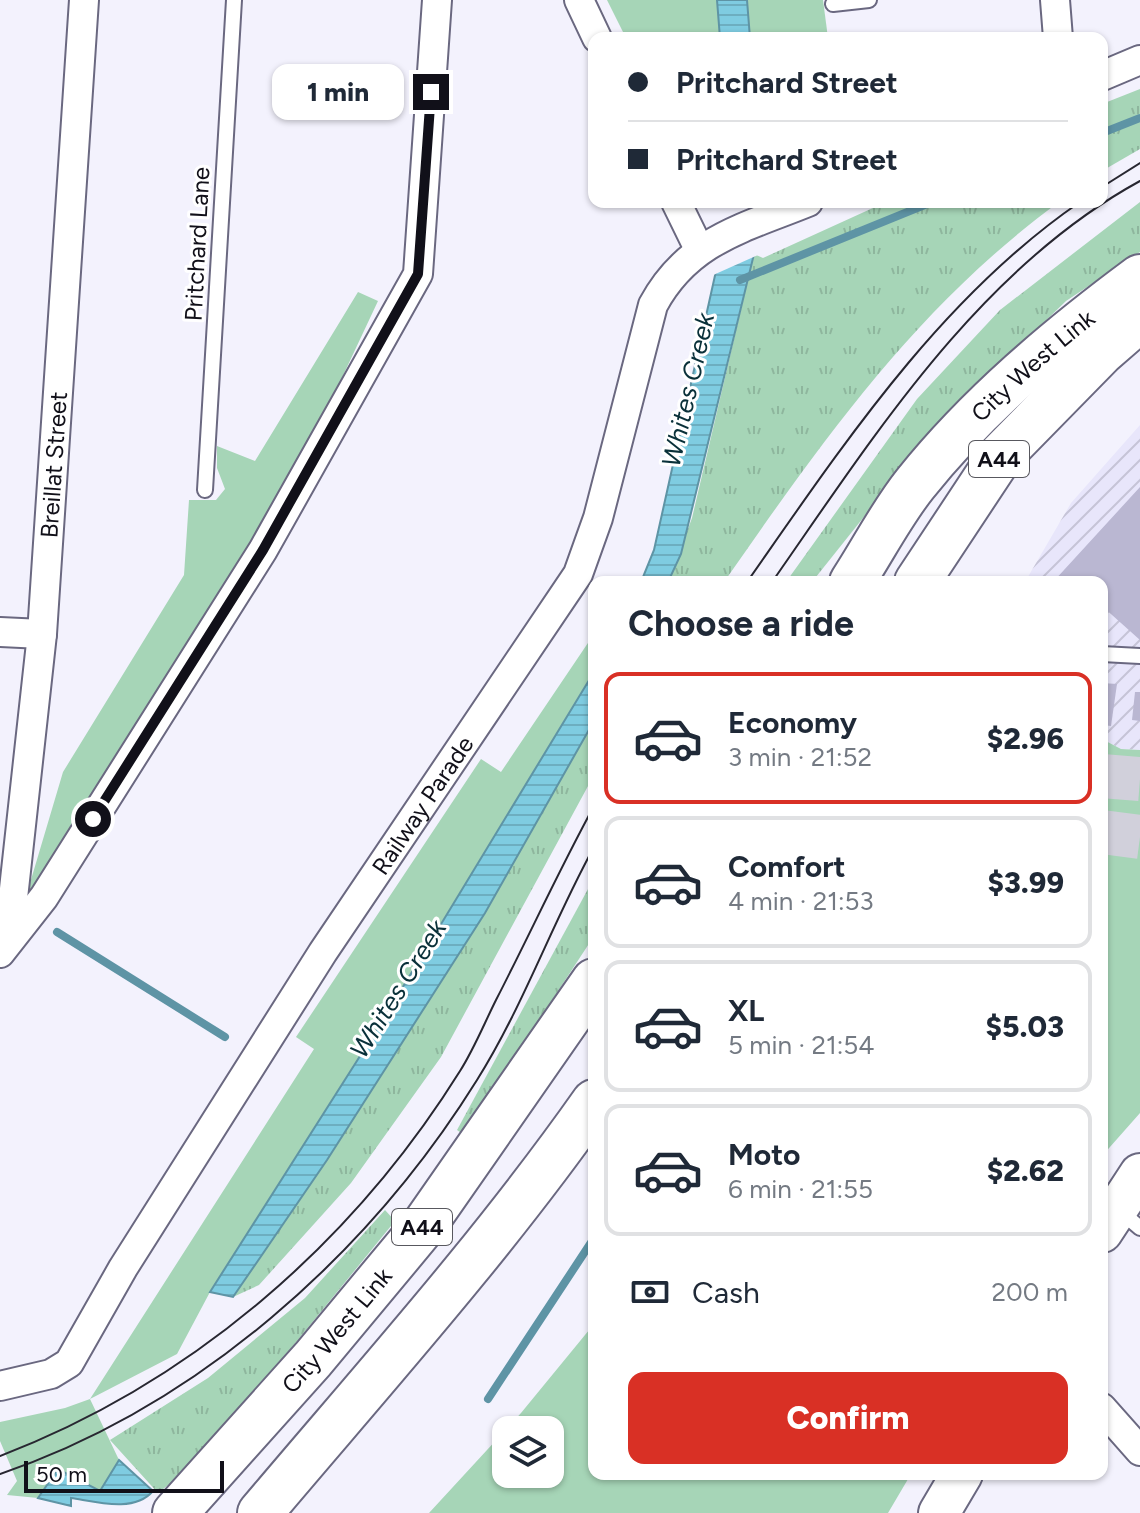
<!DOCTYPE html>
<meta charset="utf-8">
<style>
:root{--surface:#fff;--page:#f2f2f3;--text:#1f2937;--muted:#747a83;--line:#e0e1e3;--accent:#d93025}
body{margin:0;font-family:Figtree,sans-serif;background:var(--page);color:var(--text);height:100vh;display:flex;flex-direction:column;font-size:30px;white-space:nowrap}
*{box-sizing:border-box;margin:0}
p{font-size:26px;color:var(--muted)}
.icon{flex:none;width:44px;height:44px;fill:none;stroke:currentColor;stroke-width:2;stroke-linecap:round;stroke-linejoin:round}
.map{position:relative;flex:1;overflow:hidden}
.side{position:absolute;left:588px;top:576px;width:520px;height:904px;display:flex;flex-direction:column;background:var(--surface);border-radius:16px;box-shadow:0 2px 6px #0004}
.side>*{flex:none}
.hud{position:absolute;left:588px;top:32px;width:520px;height:176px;border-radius:16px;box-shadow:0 2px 6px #0004;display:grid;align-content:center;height:176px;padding:0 40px;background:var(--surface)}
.controls{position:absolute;left:492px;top:1416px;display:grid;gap:16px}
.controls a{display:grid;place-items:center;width:72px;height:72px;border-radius:16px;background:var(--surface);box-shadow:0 2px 6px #0004;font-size:40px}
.scale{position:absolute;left:24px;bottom:20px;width:200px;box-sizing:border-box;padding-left:8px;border:4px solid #111019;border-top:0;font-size:22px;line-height:28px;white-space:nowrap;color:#111019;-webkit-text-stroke:6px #fff;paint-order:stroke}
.end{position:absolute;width:36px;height:36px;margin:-18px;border:10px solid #111019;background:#fff;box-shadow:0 0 0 4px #fff}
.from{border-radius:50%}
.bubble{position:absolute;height:56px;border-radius:16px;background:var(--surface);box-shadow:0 2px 6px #0004;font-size:26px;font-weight:800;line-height:56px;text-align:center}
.hud b{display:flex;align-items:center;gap:28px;height:76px;font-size:30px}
.hud b+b{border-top:2px solid var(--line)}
.hud i{width:20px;height:20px;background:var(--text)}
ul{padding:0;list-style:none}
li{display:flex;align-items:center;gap:24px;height:132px;margin:0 16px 12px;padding:0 24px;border:4px solid var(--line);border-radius:16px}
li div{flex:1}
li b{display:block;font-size:30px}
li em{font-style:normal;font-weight:800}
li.active{border-color:var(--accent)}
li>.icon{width:72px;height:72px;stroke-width:1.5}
h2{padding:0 40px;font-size:36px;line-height:96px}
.pay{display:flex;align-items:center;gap:20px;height:88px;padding:0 40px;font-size:30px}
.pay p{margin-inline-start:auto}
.cta{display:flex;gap:16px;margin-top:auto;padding:16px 40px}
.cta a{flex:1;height:92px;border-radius:16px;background:var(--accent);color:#fff;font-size:32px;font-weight:800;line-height:92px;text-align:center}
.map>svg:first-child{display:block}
.industrial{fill:url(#industrial-furrows)}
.grass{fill:url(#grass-tufts)}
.green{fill:#a6d5b7;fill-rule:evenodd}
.water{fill:url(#water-rules);stroke:#5e94a5;stroke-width:2}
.pier{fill:#f3f2fd}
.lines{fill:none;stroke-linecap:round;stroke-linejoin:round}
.stream{stroke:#5e94a5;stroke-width:8}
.building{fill:#bab7d2}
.motorway-tunnel{stroke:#d1d0db;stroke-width:44;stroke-dasharray:44 22;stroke-linecap:butt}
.service-casing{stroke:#6a6880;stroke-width:18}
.minor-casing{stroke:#6a6880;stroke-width:32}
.secondary-casing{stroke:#6a6880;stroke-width:44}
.trunk-casing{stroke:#6a6880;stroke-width:48}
.service{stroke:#fff;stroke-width:14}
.minor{stroke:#fff;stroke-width:28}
.secondary{stroke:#fff;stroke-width:40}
.trunk{stroke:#fff;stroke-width:44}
.tram{stroke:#282731;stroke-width:2}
.route{stroke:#111019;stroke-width:10}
.labels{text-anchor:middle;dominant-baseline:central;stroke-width:6;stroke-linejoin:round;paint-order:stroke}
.shield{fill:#fff;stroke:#58585e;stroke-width:2}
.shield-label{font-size:22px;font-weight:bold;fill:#111019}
.street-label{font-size:24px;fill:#111019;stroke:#fff}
.water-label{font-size:26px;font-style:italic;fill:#093039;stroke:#fff}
</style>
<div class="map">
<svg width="1140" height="1513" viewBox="0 0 1140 1513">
<defs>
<pattern id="industrial-furrows" width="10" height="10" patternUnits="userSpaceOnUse" patternTransform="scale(2)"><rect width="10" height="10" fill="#e8e6fb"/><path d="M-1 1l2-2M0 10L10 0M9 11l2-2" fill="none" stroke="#c6c4d7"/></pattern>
<pattern id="grass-tufts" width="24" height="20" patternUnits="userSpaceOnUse" patternTransform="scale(2)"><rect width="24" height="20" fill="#a6d5b7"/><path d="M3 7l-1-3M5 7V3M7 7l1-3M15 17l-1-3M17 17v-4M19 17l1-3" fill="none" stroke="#8eb69d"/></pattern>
<pattern id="water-rules" width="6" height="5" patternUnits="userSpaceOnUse" patternTransform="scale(2)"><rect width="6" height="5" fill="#7fcce1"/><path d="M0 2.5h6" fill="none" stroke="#6daec0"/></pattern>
</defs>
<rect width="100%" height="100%" fill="#f3f2fd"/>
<polygon class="industrial" points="1140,425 1140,750 1121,749 1102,739 1102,582 1025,582 1071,503"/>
<g class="grass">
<polygon points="1140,89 1140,149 1102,171 1102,104"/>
<path d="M 886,202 L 1059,202 C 917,306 823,440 724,582 L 668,582 L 692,518 L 754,254 L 763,258 Z"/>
<polygon points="1140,202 1140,252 1066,301 934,429 812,582 786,582 917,399 1000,310"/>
<polygon points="594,721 594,775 441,1057 351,1183 259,1285 233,1297 327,1160 485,913"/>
<polygon points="594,878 594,936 464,1135 457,1130"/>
<polygon points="385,1210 395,1221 200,1460 158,1493 110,1440 208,1378 305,1298"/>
</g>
<g class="green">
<polygon points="607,0 823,0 828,38 626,38"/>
<polygon points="358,292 378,301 324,416 256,535 22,910 63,772 184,575 189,500 216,500 225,489 217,468 217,446 255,461"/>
<polygon points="594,634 594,672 587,684 381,1023 210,1292 177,1354 90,1399 119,1460 100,1491 58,1469 38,1498 7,1495 17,1481 0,1441 0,1422 65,1408 90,1399 314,1049 296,1037 481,759 501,772"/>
<polygon points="1102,739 1121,749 1140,750 1140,1113 1102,1156"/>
<path d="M 594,1324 L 594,1474 L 911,1474 L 888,1513 L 429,1513 L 521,1413 ZM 506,1430 L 550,1430 L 550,1474 L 506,1474 Z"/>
</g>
<g class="water">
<polygon points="717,0 747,0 750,38 720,38"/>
<polygon points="754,254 681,554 668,582 641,582 654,550 716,271"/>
<polygon points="594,672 594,721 485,913 327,1160 233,1297 210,1292 381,1023"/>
<path d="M 119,1460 L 153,1491 C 134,1513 97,1502 71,1498 L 71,1506 L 38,1498 L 58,1469 L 100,1491 Z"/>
</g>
<polygon class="pier" points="724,202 761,202 758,255 711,276"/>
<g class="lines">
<g class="stream">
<polyline points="1102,133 1140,118"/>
<polyline points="740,280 932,202"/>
<polyline points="57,932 225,1037"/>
<polyline points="488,1399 594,1238"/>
</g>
</g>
<g class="building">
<polygon points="1140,487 1140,640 1102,606 1102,582 1053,582"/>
<polygon points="1102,683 1117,684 1111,726 1102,725"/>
<polygon points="1135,692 1140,692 1140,721 1132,720"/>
</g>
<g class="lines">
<g class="motorway-tunnel">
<polyline points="1102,776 1140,779"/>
<polyline points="1102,832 1140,837"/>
</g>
<g class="service-casing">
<g id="service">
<polyline points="833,4 869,0"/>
<polyline points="205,490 234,0"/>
<polyline points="1102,654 1140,656"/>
<polyline points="1120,1211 1140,1228"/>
</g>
</g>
<g class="minor-casing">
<g id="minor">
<polyline points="579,0 597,38"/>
<polyline points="1055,0 1058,38"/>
<polyline points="1102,76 1140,60"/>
<polyline points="676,202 699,249"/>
<polyline points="0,632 42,634"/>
<path id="s1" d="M 0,926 L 13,898 L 42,634 L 84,0"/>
<polyline points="0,953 44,897 263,550 418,274 437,0"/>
<path id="s2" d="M 0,1386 L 51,1374 L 69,1363 L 123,1268 L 323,952 L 578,574 L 598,518 L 653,305 C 688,240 744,228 808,202"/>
<polyline points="1102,1408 1140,1451"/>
</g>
</g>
<g class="secondary-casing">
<g id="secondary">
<polyline points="1102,1232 1140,1174"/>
<polyline points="939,1513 962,1474"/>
</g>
</g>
<g class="trunk-casing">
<g id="trunk">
<path id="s3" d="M 852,582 C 873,550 891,514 915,484 C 978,405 1059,337 1140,277"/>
<polyline points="917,582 1001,455 1101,353 1140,319"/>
<path id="s4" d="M 175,1513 L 313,1359 L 422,1228 L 594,981"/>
<path d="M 260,1513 C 374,1378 492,1247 594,1102"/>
</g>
</g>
<use href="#service" class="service"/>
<use href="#minor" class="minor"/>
<use href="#secondary" class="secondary"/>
<use href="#trunk" class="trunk"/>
<g class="tram">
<polyline points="1102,187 1140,163"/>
<path d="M 747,582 C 843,445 940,298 1080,202"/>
<path d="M 772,582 C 874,436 979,269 1140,181"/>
<path d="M 0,1456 C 191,1383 352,1244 460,1071 C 474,1049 484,1024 496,1000 C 529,936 559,870 594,806"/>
<path d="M 0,1474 C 197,1407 368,1255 477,1080 C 523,1007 552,923 594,847"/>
</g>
</g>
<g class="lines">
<polyline class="route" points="93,819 263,550 418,274 431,92"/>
</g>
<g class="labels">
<g class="shield">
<rect x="969" y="441" width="60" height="36" rx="6"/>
<rect x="392" y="1209" width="60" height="36" rx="6"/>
</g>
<g class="shield-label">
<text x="999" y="459">A44</text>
<text x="422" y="1227">A44</text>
</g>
<g class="street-label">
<text transform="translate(197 244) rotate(-87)">Pritchard Lane</text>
<text stroke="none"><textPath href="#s3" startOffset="284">City West Link</textPath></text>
<text stroke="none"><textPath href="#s1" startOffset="466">Breillat Street</textPath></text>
<text stroke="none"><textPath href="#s2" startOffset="734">Railway Parade</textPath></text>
<text stroke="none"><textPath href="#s4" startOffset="244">City West Link</textPath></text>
</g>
<g class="water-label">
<text transform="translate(688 390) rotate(-77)">Whites Creek</text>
<text transform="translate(398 989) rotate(-58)">Whites Creek</text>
</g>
</g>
</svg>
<div class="controls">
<a><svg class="icon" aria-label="layers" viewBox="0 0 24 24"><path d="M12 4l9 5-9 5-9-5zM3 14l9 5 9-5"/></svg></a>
</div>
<div class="scale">50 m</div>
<i class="end from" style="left:93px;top:819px"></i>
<i class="end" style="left:431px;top:92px"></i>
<div class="bubble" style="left:272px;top:64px;width:132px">1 min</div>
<div class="hud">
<b><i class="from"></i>Pritchard Street</b>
<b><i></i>Pritchard Street</b>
</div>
<section class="side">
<h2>Choose a ride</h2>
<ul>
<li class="active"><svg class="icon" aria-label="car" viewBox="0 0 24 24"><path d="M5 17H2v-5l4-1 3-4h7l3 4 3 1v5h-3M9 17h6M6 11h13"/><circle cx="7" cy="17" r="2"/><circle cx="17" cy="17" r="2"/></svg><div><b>Economy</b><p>3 min · 21:52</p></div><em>$2.96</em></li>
<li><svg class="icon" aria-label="car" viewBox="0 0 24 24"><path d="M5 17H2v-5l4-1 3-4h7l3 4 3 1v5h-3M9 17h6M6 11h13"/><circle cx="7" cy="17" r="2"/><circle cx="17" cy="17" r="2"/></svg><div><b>Comfort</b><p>4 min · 21:53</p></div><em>$3.99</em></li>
<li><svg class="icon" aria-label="car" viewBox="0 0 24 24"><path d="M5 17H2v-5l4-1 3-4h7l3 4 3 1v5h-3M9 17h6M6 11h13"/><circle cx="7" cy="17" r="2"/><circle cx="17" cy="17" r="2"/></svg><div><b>XL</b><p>5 min · 21:54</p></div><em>$5.03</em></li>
<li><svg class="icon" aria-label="car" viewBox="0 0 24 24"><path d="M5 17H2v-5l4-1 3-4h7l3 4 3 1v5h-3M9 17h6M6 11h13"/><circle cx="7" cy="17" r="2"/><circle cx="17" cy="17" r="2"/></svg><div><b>Moto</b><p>6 min · 21:55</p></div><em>$2.62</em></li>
</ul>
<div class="pay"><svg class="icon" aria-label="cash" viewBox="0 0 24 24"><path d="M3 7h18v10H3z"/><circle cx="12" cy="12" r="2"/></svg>Cash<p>200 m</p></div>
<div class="cta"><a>Confirm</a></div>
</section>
</div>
